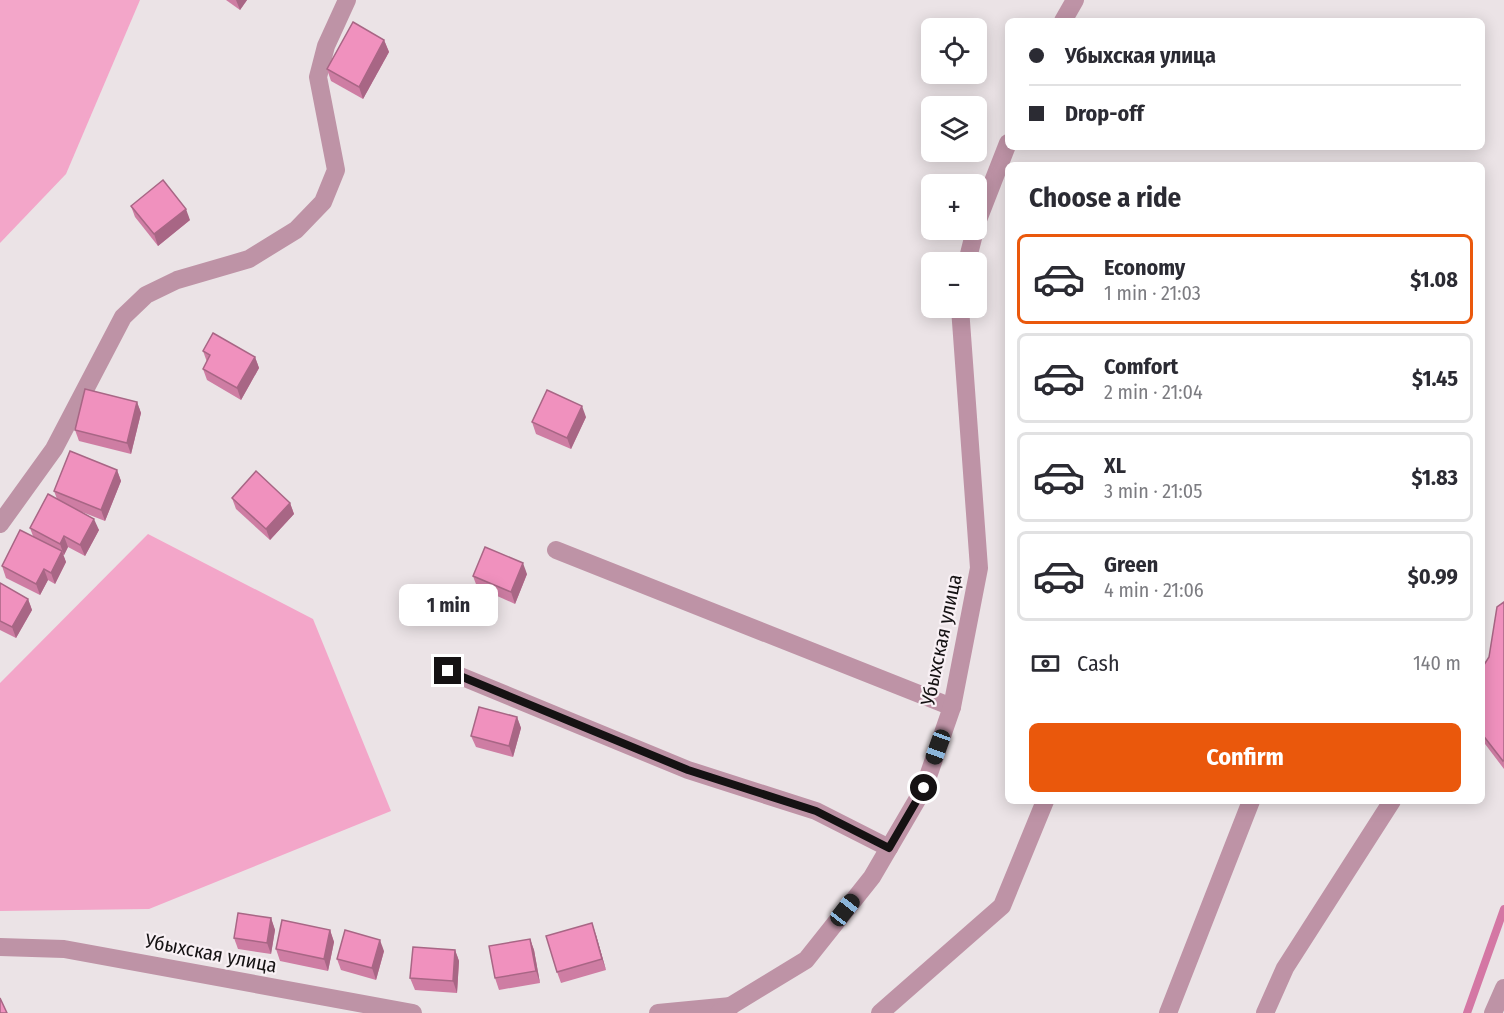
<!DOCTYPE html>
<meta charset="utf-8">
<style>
:root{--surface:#fff;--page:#f2f2f3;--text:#2b2b33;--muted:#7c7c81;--line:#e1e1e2;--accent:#ea580c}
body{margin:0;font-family:"Fira Sans Condensed",sans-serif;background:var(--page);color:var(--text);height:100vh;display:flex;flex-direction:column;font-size:22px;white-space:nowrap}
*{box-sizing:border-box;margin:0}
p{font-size:20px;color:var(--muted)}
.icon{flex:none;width:33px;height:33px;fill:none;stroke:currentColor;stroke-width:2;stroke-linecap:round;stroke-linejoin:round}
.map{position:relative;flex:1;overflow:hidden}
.details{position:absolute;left:1005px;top:162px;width:480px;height:642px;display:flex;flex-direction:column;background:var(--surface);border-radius:9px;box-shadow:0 3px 15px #0003}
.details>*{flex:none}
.hud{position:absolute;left:1005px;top:18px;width:480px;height:132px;border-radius:9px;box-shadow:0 3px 15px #0003;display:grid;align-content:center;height:132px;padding:0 24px;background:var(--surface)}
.tools{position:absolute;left:921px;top:18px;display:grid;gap:12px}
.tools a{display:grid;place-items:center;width:66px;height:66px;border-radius:9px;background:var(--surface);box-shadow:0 3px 15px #0003;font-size:30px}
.end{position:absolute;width:27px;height:27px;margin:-14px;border:8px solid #151213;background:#fff;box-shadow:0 0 0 3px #fff}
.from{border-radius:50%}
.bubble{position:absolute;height:42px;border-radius:9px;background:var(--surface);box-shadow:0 3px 15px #0003;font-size:20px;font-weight:700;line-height:42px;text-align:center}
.car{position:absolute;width:18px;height:36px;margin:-18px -9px;border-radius:8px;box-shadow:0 0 4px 2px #0007;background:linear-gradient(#222 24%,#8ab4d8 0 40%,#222 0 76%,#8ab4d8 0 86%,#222 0)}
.hud b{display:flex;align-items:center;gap:21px;height:57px;font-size:22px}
.hud b+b{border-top:2px solid var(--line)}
.hud i{width:15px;height:15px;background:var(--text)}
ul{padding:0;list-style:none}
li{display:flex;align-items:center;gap:18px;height:90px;margin:0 12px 9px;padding:0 12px;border:3px solid var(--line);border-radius:9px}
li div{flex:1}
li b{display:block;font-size:22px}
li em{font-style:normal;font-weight:700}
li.active{border-color:var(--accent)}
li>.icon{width:54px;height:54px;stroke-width:1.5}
h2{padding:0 24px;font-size:27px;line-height:72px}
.pay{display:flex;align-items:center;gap:15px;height:66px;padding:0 24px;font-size:22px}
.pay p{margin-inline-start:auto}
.cta{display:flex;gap:12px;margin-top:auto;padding:12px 24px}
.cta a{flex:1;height:69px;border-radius:9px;background:var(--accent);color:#fff;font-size:24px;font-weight:700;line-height:69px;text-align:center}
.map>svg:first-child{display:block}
.green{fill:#f3a6c9}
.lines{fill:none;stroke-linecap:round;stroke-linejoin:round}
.stream{stroke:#d477a4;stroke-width:8}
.minor{stroke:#be93a6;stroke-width:18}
.wall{fill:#ce7da3}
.shaded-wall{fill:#a86685}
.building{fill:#f091be;stroke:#a86685;stroke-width:1.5}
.route{stroke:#151213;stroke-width:8}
.labels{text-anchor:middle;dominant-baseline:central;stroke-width:4.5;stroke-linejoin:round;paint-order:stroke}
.street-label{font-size:20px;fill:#151213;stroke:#f8f0f4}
</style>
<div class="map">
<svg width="1504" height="1013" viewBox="0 0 1504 1013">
<rect width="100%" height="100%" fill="#ebe3e6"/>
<g class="green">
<polygon points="0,0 140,0 66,174 0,243"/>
<polygon points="148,534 313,619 391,811 149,909 0,911 0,683"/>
</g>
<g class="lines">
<polyline class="stream" points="1467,1013 1504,909"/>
<g class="minor">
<polyline points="1063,21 1075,0"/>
<polyline points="976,225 1008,143"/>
<polyline points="967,262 975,230"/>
<polyline points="0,524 54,449 123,317 146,295 177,280 249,259 296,230 323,202 336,170 318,77 326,46 347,0"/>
<polyline points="556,550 952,707"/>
<polyline points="448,671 688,770 816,811 889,848"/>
<polyline points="0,947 64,949 413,1013"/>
<polyline points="658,1013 731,1006"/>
<polyline points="719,1013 806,960 872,877 924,788 952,707 979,568 960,308"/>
<polyline points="880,1013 1002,906 1045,801"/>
<polyline points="1168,1013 1251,801"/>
<polyline points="1265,1013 1285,968 1392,801"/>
<polyline points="1493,1013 1504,988"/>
</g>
</g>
<g class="wall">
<polygon points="226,0 247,0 240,10"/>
<polygon points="384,40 389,52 363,99 331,81 327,69"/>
<polygon points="131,206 190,220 158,246 135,217"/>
<polygon points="203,351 255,357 259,368 241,400 207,380 203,369 207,362"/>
<polygon points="137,402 141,413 131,454 79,441 75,430"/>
<polygon points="586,417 571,449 536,434 532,422"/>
<polygon points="117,470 121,481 105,521 82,512 99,530 85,556 68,547 64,555 63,555 66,562 55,584 48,580 40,595 6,578 2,566 33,536 30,528 57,499 54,491"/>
<polygon points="232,498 290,503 294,514 270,540 236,509"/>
<polygon points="527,574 515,604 477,587 473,576"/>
<polygon points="0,583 28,599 32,610 16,638 0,630"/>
<polygon points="1504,602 1504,769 1482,740 1482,668 1489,657"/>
<polygon points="517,717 521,728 513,757 476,747 471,736"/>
<polygon points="271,918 275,930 271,954 238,949 234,938"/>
<polygon points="330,930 334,942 328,971 280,961 276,949"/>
<polygon points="596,935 606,970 561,983 557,972"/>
<polygon points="530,939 534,950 540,983 499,990 495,978"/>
<polygon points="455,950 459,961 457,993 415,990 410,978"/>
<polygon points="384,951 376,980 341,970 337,959"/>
</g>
<g class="shaded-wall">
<polygon points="236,0 247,0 240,10"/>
<polygon points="384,40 389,52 363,99 359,87"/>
<polygon points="186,209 190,220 158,246 154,234"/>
<polygon points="255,357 259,368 241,400 237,388"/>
<polygon points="137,402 141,413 131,454 127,443"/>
<polygon points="582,406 586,417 571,449 567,438"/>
<polygon points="117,470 121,481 105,521 101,510"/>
<polygon points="290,503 294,514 270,540 266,529"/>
<polygon points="94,519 99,530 85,556 80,545"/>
<polygon points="64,536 68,547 64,555 60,544"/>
<polygon points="62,551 66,562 55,584 51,573"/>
<polygon points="523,563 527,574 515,604 511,592"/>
<polygon points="44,569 48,580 40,595 36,584"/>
<polygon points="28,599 32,610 16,638 12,627"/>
<polygon points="517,717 521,728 513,757 509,746"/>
<polygon points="271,918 275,930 271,954 267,943"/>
<polygon points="592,923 596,935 606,970 602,959"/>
<polygon points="330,930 334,942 328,971 324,959"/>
<polygon points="530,939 534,950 540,983 536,971"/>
<polygon points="380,940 384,951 376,980 372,968"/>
<polygon points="455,950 459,961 457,993 453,981"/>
</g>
<g class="building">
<polygon points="353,22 384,40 359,87 327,69"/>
<polygon points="163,180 186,209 154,234 131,206"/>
<polygon points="213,333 255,357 237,388 203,369 210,355 203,351"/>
<polygon points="85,389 137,402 127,443 75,430"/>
<polygon points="547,390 582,406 567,438 532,422"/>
<polygon points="70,451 117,470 101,510 54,491"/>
<polygon points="256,471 290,503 266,529 232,498"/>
<polygon points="48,494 94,519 80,545 64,536 60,544 30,528"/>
<polygon points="20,530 62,551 51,573 44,569 36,584 2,566"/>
<polygon points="485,547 523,563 511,592 473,576"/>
<polygon points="0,583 28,599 12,627 0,621"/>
<polygon points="1504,602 1504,760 1503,761 1482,734 1482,668 1489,657 1497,607"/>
<polygon points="479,707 517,717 509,746 471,736"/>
<polygon points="238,913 271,918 267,943 234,938"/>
<polygon points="282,920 330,930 324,959 276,949"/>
<polygon points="592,923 602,959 557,972 546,936"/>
<polygon points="345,930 380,940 372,968 337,959"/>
<polygon points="530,939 536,971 495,978 489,946"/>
<polygon points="413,947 455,950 453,981 410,978"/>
<polygon points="0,998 7,1013 0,1013"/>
</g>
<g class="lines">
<polyline class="route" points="448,671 688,770 816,811 889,848 924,788"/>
</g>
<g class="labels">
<g class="street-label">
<text transform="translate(941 640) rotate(-78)">Убыхская улица</text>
<text transform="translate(211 953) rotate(11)">Убыхская улица</text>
</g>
</g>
</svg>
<div class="tools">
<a><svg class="icon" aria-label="locate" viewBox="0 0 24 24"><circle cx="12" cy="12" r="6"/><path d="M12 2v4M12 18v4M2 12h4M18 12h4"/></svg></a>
<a><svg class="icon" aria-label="layers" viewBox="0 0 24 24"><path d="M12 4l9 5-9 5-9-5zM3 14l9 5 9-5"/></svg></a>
<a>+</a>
<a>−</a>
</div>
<i class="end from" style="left:924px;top:788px"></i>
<i class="end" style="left:448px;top:671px"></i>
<div class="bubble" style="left:399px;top:584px;width:99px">1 min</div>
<i class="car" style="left:938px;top:747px;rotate:200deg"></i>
<i class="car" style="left:845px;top:910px;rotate:38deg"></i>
<div class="hud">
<b><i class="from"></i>Убыхская улица</b>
<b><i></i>Drop-off</b>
</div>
<section class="details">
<h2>Choose a ride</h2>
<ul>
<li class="active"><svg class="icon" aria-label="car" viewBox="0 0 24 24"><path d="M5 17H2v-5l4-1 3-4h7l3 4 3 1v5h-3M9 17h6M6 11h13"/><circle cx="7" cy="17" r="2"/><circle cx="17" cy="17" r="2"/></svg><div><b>Economy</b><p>1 min · 21:03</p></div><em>$1.08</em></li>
<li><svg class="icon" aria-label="car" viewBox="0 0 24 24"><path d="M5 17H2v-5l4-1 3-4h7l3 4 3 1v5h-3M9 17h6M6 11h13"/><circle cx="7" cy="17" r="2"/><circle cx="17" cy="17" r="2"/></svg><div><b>Comfort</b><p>2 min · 21:04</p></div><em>$1.45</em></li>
<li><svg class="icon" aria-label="car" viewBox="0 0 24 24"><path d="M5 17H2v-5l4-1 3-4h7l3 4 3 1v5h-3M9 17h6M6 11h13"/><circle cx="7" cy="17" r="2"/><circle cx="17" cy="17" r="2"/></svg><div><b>XL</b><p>3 min · 21:05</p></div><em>$1.83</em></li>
<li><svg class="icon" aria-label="car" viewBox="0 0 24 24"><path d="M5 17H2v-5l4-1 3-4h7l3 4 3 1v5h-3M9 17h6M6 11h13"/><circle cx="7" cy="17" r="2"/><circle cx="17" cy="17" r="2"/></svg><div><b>Green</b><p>4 min · 21:06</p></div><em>$0.99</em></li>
</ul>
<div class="pay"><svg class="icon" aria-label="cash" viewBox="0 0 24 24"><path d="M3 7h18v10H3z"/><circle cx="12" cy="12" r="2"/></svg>Cash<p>140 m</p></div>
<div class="cta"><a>Confirm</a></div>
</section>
</div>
